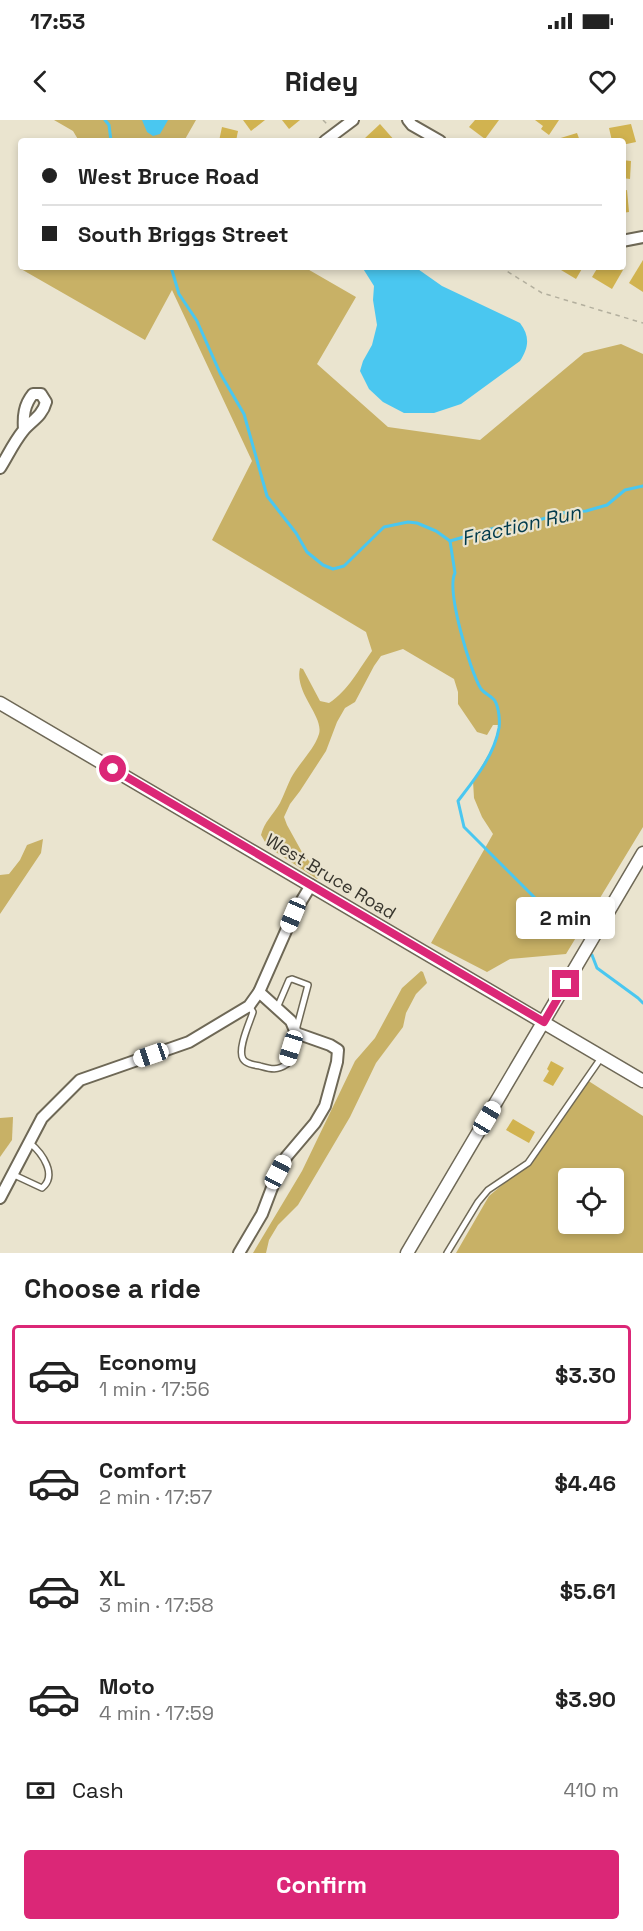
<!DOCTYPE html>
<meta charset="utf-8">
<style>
:root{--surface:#fff;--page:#f6f6f6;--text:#222;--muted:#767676;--line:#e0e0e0;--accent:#db2777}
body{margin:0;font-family:"Space Grotesk",sans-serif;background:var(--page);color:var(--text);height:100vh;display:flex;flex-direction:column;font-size:22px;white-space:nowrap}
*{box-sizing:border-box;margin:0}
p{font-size:20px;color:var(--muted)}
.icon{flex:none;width:33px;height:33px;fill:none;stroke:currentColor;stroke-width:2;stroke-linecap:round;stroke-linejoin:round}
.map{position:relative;height:1133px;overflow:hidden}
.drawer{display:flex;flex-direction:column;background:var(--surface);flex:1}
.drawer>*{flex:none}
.hud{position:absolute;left:18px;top:18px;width:608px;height:132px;border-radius:6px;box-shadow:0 3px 9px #0003;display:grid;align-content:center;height:132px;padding:0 24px;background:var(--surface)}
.controls{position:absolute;left:558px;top:1048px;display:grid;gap:12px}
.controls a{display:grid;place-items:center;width:66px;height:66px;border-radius:6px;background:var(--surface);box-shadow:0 3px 9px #0003;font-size:30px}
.end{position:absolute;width:27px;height:27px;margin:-14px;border:8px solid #db2777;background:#fff;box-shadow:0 0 0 3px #fff}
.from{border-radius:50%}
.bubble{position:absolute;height:42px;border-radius:6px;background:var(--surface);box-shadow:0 3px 9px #0003;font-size:20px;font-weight:800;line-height:42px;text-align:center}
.car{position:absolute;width:18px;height:36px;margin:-18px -9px;border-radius:8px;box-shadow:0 0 4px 2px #0007;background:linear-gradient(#fff 24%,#345 0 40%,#fff 0 76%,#345 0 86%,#fff 0)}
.hud b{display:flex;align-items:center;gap:21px;height:57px;font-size:22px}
.hud b+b{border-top:2px solid var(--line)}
.hud i{width:15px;height:15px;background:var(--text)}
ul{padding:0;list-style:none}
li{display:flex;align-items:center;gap:18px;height:99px;margin:0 12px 9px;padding:0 12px;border:3px solid transparent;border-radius:6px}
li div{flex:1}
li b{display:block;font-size:22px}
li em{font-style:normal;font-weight:800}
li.selected{border-color:var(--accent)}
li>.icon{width:54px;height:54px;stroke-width:1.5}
h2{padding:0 24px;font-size:27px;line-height:72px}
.pay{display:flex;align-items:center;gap:15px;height:66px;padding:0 24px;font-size:22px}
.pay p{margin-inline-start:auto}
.primary-button{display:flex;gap:12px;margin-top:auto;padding:12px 24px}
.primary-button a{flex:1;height:69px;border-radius:6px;background:var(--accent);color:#fff;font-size:24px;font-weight:800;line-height:69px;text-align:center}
.status{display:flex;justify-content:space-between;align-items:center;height:42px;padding:0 30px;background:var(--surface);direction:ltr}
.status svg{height:16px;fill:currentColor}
header{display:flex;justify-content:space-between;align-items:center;height:78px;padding:0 24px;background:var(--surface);font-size:27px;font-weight:800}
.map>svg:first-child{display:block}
.green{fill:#c8b166;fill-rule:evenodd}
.water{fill:#4ac7f0}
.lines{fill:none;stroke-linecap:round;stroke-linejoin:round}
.stream{stroke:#4ac7f0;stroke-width:3}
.building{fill:#d1b350}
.service-casing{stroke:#6e6856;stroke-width:8}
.minor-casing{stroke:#6e6856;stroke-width:14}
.tertiary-casing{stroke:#6e6856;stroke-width:15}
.path{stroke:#b3af9e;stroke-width:1.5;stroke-dasharray:4.5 4.5;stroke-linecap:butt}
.service{stroke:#fff;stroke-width:5}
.minor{stroke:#fff;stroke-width:10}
.tertiary{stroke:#fff;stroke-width:12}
.route{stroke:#db2777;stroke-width:8}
.labels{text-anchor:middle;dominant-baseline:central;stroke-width:4.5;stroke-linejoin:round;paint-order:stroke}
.street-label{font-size:18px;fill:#38362e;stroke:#eae4cf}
.water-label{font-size:20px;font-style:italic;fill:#003a4b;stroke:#eae4cf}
</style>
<div class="status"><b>17:53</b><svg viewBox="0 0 49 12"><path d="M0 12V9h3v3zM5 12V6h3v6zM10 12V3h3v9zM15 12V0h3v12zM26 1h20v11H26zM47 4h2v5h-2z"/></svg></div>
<header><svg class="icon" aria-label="back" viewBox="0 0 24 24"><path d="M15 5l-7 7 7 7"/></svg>Ridey<svg class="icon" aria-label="heart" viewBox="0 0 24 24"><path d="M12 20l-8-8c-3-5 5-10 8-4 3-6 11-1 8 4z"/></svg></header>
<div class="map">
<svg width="643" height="1133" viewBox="0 0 643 1133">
<rect width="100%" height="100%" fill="#eae4cf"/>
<g class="green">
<polygon points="54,0 196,0 184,21 79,21 73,11"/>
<path d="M 23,147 L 304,147 L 356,177 L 317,244 L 388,307 L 480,320 L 584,233 L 621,224 L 643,234 L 643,707 L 566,834 L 510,839 L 487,852 L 431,823 L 493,714 L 482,697 L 474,678 L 473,661 L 493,627 L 499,605 L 493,605 L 487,615 L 477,612 L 458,584 L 458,572 L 454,559 L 403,529 L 381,536 L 374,546 L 355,582 L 345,588 L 337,602 L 326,631 L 300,671 L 290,684 L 284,697 L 287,705 L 303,734 L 321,755 L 317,759 L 268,727 L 261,715 C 264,702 273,695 280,683 C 284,675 287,666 291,658 C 299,643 314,630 319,614 C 324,596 294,573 300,548 L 303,549 L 320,581 L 329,583 C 348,571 359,549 372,531 L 366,512 L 212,420 L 252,341 L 172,170 L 145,220 L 21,149 Z"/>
<polygon points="43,719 41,733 0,794 0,755 9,754 20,740 27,725"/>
<polygon points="421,851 423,852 427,863 416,874 406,893 403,907 376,943 350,997 298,1085 278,1105 269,1120 266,1133 253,1133 302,1051 355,941 375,918 402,868"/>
<path d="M 587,960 L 643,996 L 643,1133 L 456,1133 L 489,1076 L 528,1043 ZM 568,1059 L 614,1059 L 614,1104 L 568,1104 Z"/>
<polygon points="13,997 12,1020 0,1037 0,998"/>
</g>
<g class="water">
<polygon points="142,0 168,0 160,14 153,16 147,12"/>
<path d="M 362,147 L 415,147 L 442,166 L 520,203 C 530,216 529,227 520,241 L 461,284 L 434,293 L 404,293 L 383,282 L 369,269 L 360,251 L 363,241 L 372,225 L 377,205 L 373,180 L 374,166 Z"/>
</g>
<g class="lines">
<g class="stream">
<polyline points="105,0 109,5 111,21"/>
<polyline points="171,147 179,174 197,201 220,253 244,294 267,376 296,413 307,432 323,445 333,449 344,446 384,407 408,402 417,403 436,411 450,421"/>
<path d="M 450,421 L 455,453 C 446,470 470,551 481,569 C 485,574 492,576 495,581 C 499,588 500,601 499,608 C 494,636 474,660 458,681 L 464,707 L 540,783 L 564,799 L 566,804 L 586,819"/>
<polyline points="450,421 498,407 514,407 567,392 586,391 607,385 625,370 643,366"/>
<polyline points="592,835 597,848 638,878 643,883"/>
</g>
</g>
<g class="building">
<polygon points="243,0 265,0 251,11"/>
<polygon points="282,0 300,0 289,9"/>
<polygon points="475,0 499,0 485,19 469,7"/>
<polygon points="535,0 559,0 549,15 541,9 543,6"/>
<polygon points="380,4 395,21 365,21 364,19"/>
<polygon points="631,4 636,22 622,25 622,21 612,21 609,8"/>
<polygon points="222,7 238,11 236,21 219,21"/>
<polygon points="577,13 580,21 554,21 554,20"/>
<polygon points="622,40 631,41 630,59 622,58"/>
<polygon points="627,70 629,92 622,93 622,71"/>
<polygon points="643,140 643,172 629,163"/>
<polygon points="556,147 583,147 576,159"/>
<polygon points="598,147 618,147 623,150 612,169 592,157"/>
<polygon points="551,941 564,948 553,966 543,961 549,951 547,949"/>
<polygon points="513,999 535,1012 529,1023 506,1010"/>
</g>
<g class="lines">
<g class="service-casing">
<g id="service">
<path d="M 249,886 L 253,892 C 250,902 237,929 243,939 C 246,944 254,945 260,946 C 271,949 277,951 287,944 L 308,865 L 292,859 L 289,860 L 277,888"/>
<path d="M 12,1054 L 42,1068 C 58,1055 42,1033 30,1023"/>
<polyline points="447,1133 478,1082 488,1070 528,1043 601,938"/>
</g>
</g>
<g class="minor-casing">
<g id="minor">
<polyline points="408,0 412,5 440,21"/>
<polyline points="325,21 353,0"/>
<polyline points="622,121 643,117"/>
<path d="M 0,348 C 7,337 14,322 23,311 C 31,301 42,297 46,282 L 41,274 L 33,274 C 24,285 23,296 24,310"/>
<polyline points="0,1078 42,998 80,960 189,922 249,886 259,872 293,795 311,765"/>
<polyline points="239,1133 262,1094 278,1052 287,1036 315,1003 325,986 337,942 338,930 330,925 296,913 291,901 259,872"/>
</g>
</g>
<g class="tertiary-casing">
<g id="tertiary">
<polyline points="0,583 643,961"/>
<polyline points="407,1133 643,733"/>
</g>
</g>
<g class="path">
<polyline points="323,0 329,6"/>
<polyline points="500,147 542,173 643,203"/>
</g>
<use href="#service" class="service"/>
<use href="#minor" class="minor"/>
<use href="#tertiary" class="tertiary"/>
</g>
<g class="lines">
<polyline class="route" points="113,649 544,902 566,864"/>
</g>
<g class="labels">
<g class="street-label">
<text transform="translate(331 756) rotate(31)">West Bruce Road</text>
</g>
<g class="water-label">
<text transform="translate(521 405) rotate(-13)">Fraction Run</text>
</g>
</g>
</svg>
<div class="controls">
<a><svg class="icon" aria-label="locate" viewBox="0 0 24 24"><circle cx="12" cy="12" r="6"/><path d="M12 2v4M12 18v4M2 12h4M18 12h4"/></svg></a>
</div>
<i class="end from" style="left:113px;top:649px"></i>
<i class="end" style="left:566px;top:864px"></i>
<div class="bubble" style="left:516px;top:777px;width:99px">2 min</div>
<i class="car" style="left:293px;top:795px;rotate:203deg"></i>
<i class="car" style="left:291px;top:928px;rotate:197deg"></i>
<i class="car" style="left:151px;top:935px;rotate:251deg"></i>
<i class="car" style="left:487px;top:998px;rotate:31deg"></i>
<i class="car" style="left:278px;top:1052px;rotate:28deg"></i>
<div class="hud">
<b><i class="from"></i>West Bruce Road</b>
<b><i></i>South Briggs Street</b>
</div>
</div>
<section class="drawer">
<h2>Choose a ride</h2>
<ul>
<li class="selected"><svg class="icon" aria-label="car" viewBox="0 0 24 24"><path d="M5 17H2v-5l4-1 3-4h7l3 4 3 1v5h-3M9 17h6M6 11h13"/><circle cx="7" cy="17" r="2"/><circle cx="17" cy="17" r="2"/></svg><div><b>Economy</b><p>1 min · 17:56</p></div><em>$3.30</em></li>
<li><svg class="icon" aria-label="car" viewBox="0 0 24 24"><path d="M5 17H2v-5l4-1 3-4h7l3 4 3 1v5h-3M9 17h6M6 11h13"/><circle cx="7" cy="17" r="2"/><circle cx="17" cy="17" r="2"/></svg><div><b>Comfort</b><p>2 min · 17:57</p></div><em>$4.46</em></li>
<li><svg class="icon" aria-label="car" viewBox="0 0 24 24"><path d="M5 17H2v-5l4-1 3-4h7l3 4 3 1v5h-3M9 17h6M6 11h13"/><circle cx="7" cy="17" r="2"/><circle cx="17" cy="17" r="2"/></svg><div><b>XL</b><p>3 min · 17:58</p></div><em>$5.61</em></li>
<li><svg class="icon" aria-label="car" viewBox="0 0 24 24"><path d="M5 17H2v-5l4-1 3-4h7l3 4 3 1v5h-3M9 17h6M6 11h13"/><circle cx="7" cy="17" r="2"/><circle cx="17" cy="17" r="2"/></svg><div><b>Moto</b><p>4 min · 17:59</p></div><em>$3.90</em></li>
</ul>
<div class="pay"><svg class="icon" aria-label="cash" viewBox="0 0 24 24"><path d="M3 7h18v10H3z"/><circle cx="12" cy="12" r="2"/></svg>Cash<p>410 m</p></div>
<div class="primary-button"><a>Confirm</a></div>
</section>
